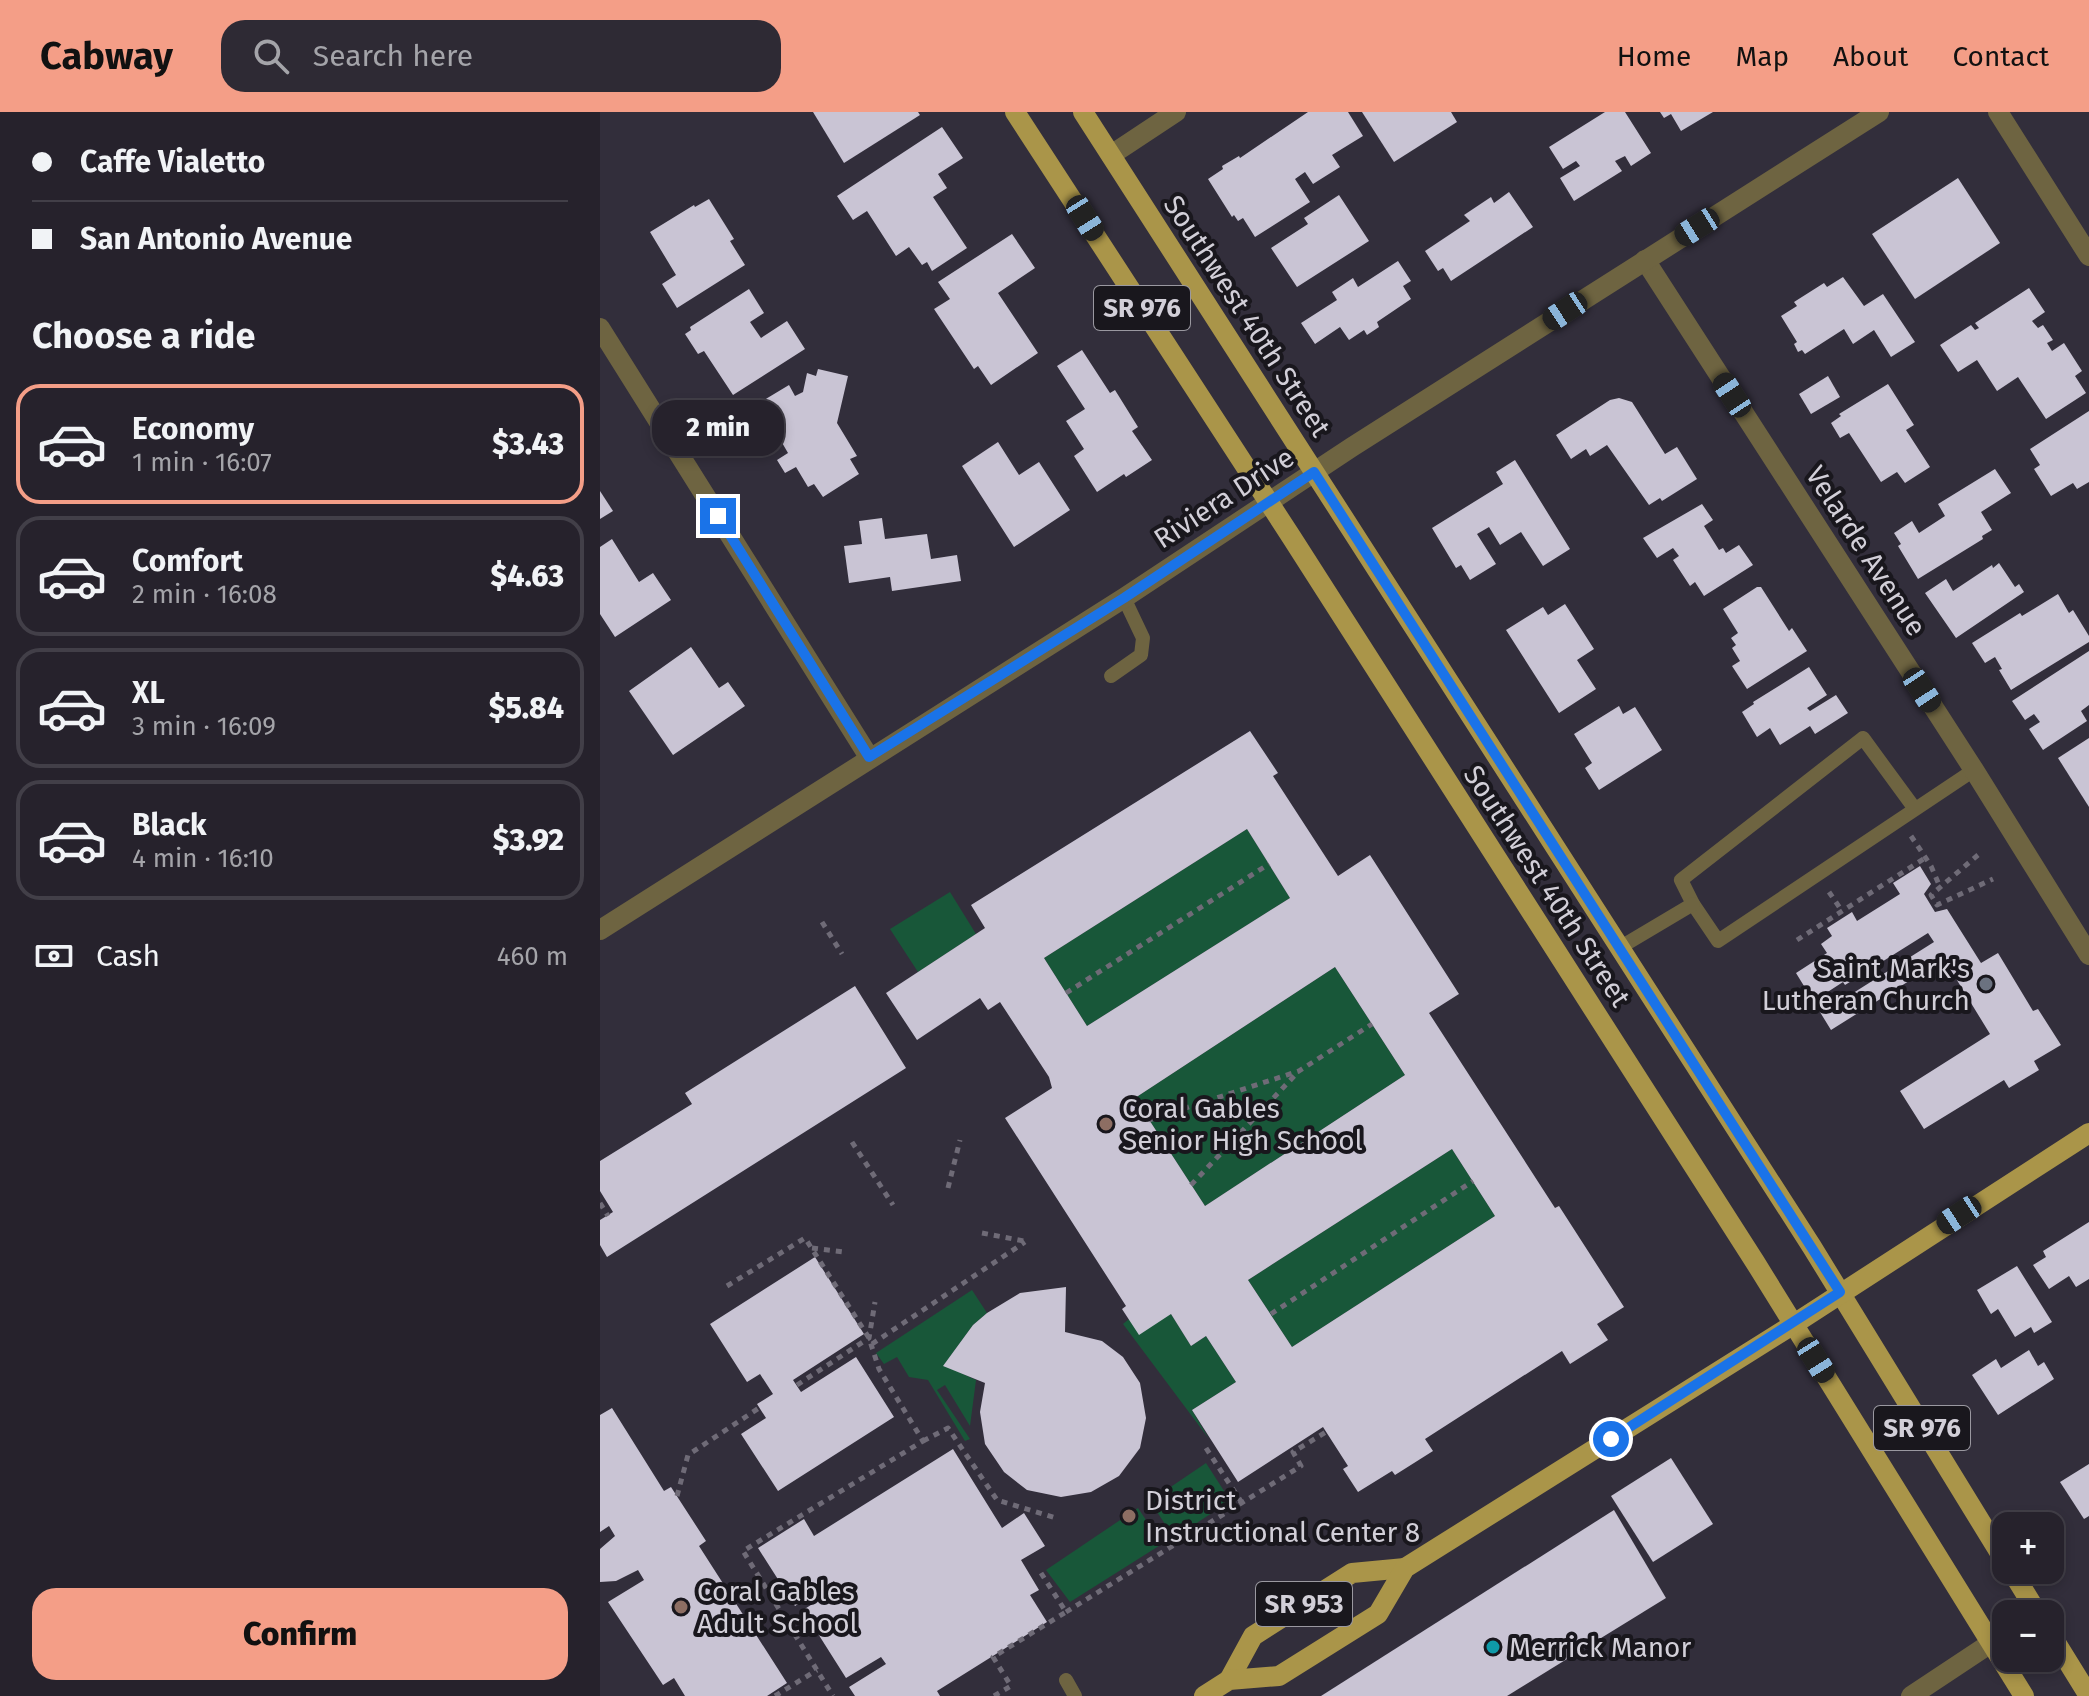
<!DOCTYPE html>
<meta charset="utf-8">
<style>
:root{--surface:#26222c;--page:#2e2a34;--text:#f1f3f6;--muted:#a4a4a9;--line:#423f48;--accent:#f49e87}
body{margin:0;font-family:"Fira Sans",sans-serif;background:var(--page);color:var(--text);height:100vh;display:flex;flex-direction:column;font-size:30px;white-space:nowrap}
*{box-sizing:border-box;margin:0}
p{font-size:26px;color:var(--muted)}
.icon{flex:none;width:44px;height:44px;fill:none;stroke:currentColor;stroke-width:2;stroke-linecap:round;stroke-linejoin:round}
.map{position:relative;flex:1;overflow:hidden}
.sheet{display:flex;flex-direction:column;background:var(--surface);width:600px}
.sheet>*{flex:none}
.hud{display:grid;align-content:center;height:176px;padding:0 32px;background:var(--surface)}
.fabs{position:absolute;left:1392px;top:1400px;display:grid;gap:16px}
.fabs a{display:grid;place-items:center;width:72px;height:72px;border-radius:16px;background:var(--surface);box-shadow:0 4px 12px #0003,0 0 0 2px var(--line);font-size:40px}
.end{position:absolute;width:36px;height:36px;margin:-18px;border:10px solid #1a73e8;background:#fff;box-shadow:0 0 0 4px #fff}
.from{border-radius:50%}
.bubble{position:absolute;height:56px;border-radius:24px;background:var(--surface);box-shadow:0 4px 12px #0003,0 0 0 2px var(--line);font-size:26px;font-weight:800;line-height:56px;text-align:center}
.car{position:absolute;width:24px;height:48px;margin:-24px -12px;border-radius:10px;box-shadow:0 0 6px 2px #0007;background:linear-gradient(#222 24%,#8ab4d8 0 40%,#222 0 76%,#8ab4d8 0 86%,#222 0)}
.hud b{display:flex;align-items:center;gap:28px;height:76px;font-size:30px}
.hud b+b{border-top:2px solid var(--line)}
.hud i{width:20px;height:20px;background:var(--text)}
ul{padding:0;list-style:none}
li{display:flex;align-items:center;gap:24px;height:120px;margin:0 16px 12px;padding:0 16px;border:4px solid var(--line);border-radius:24px}
li div{flex:1}
li b{display:block;font-size:30px}
li em{font-style:normal;font-weight:800}
li.current{border-color:var(--accent)}
li>.icon{width:72px;height:72px;stroke-width:1.5}
h2{padding:0 32px;font-size:36px;line-height:96px}
.pay{display:flex;align-items:center;gap:20px;height:88px;padding:0 32px;font-size:30px}
.pay p{margin-inline-start:auto}
.action{display:flex;gap:16px;margin-top:auto;padding:16px 32px}
.action a{flex:1;height:92px;border-radius:24px;background:var(--accent);color:#111;font-size:32px;font-weight:800;line-height:92px;text-align:center}
header{display:flex;align-items:center;gap:48px;box-sizing:border-box;height:112px;padding:0 40px;background:var(--accent);color:#111}
header strong{font-size:38px}
nav{display:flex;gap:44px;margin-inline-start:auto;font-size:28px}
.search{width:560px;height:72px;background:var(--page);display:flex;align-items:center;gap:20px;box-sizing:border-box;padding:0 28px;border-radius:24px;color:var(--muted);font-size:30px}
main{display:flex;flex:1;min-height:0}
.map>svg:first-child{display:block}
.green{fill:#185739}
.building{fill:#c9c4d4;fill-rule:evenodd}
.lines{fill:none;stroke-linecap:round;stroke-linejoin:round}
.path{stroke:#6f6b77;stroke-width:5;stroke-dasharray:6 6;stroke-linecap:butt}
.service{stroke:#6e6441;stroke-width:14}
.minor{stroke:#6e6441;stroke-width:20}
.tertiary{stroke:#6e6441;stroke-width:20}
.primary{stroke:#aa9549;stroke-width:20}
.route{stroke:#1a73e8;stroke-width:10}
.worship-dot{fill:#6b7280;stroke:#19171d;stroke-width:3}
.education-dot{fill:#8d6e63;stroke:#19171d;stroke-width:3}
.culture-dot{fill:#0f9aa8;stroke:#19171d;stroke-width:3}
.labels{text-anchor:middle;dominant-baseline:central;stroke-width:8;stroke-linejoin:round;paint-order:stroke}
.shield{fill:#19171d;stroke:#9a98a0;stroke-width:2}
.shield-label{font-size:26px;font-weight:bold;fill:#d2cfd8}
.street-label{font-size:28px;fill:#d2cfd8;stroke:#19171d}
.poi-label{font-size:28px;fill:#d2cfd8;stroke:#19171d;text-anchor:start}
</style>
<header>
<strong>Cabway</strong>
<div class="search"><svg class="icon" aria-label="search" viewBox="0 0 24 24"><circle cx="10" cy="10" r="6"/><path d="M15 15l6 6"/></svg>Search here</div>
<nav><a>Home</a><a>Map</a><a>About</a><a>Contact</a></nav>
</header>
<main>
<section class="sheet">
<div class="hud">
<b><i class="from"></i>Caffe Vialetto</b>
<b><i></i>San Antonio Avenue</b>
</div>
<h2>Choose a ride</h2>
<ul>
<li class="current"><svg class="icon" aria-label="car" viewBox="0 0 24 24"><path d="M5 17H2v-5l4-1 3-4h7l3 4 3 1v5h-3M9 17h6M6 11h13"/><circle cx="7" cy="17" r="2"/><circle cx="17" cy="17" r="2"/></svg><div><b>Economy</b><p>1 min · 16:07</p></div><em>$3.43</em></li>
<li><svg class="icon" aria-label="car" viewBox="0 0 24 24"><path d="M5 17H2v-5l4-1 3-4h7l3 4 3 1v5h-3M9 17h6M6 11h13"/><circle cx="7" cy="17" r="2"/><circle cx="17" cy="17" r="2"/></svg><div><b>Comfort</b><p>2 min · 16:08</p></div><em>$4.63</em></li>
<li><svg class="icon" aria-label="car" viewBox="0 0 24 24"><path d="M5 17H2v-5l4-1 3-4h7l3 4 3 1v5h-3M9 17h6M6 11h13"/><circle cx="7" cy="17" r="2"/><circle cx="17" cy="17" r="2"/></svg><div><b>XL</b><p>3 min · 16:09</p></div><em>$5.84</em></li>
<li><svg class="icon" aria-label="car" viewBox="0 0 24 24"><path d="M5 17H2v-5l4-1 3-4h7l3 4 3 1v5h-3M9 17h6M6 11h13"/><circle cx="7" cy="17" r="2"/><circle cx="17" cy="17" r="2"/></svg><div><b>Black</b><p>4 min · 16:10</p></div><em>$3.92</em></li>
</ul>
<div class="pay"><svg class="icon" aria-label="cash" viewBox="0 0 24 24"><path d="M3 7h18v10H3z"/><circle cx="12" cy="12" r="2"/></svg>Cash<p>460 m</p></div>
<div class="action"><a>Confirm</a></div>
</section>
<div class="map">
<svg width="1489" height="1584" viewBox="0 0 1489 1584">
<rect width="100%" height="100%" fill="#322e3b"/>
<g class="green">
<polygon points="647,717 690,786 487,914 444,846"/>
<polygon points="350,780 376,822 318,860 290,817"/>
<polygon points="735,855 805,963 605,1094 535,986"/>
<polygon points="852,1037 895,1104 692,1235 648,1168"/>
<polygon points="372,1178 387,1201 373,1213 344,1253 376,1268 370,1314 345,1273 337,1278 370,1327 365,1329 328,1268 309,1265 297,1245 284,1252 276,1241"/>
<polygon points="571,1202 591,1234 606,1224 636,1270 592,1298 609,1327 523,1212 529,1207"/>
<polygon points="606,1351 626,1382 624,1393 574,1426 550,1389"/>
<polygon points="538,1396 562,1432 470,1490 446,1458"/>
</g>
<g class="building">
<polygon points="213,0 318,0 320,3 244,51"/>
<polygon points="708,0 748,0 763,24 732,43 740,55 713,72 705,60 695,67 710,90 655,125 643,106 638,109 634,103 632,105 608,67 623,57 622,54 639,44 640,46"/>
<polygon points="762,0 851,0 857,10 794,50"/>
<polygon points="1005,0 1025,0 1051,41 1031,54 1025,44 1015,49 1022,59 974,89 960,66 980,54 976,49 963,57 949,35"/>
<polygon points="1060,0 1113,0 1081,19 1071,2 1064,6"/>
<polygon points="342,15 363,46 338,62 347,76 333,85 367,136 332,159 327,150 322,153 309,135 296,144 267,99 253,108 237,84"/>
<polygon points="1358,66 1400,131 1315,187 1272,122"/>
<polygon points="909,80 933,115 851,169 843,156 838,159 825,139 870,109 864,103 891,85 894,91"/>
<polygon points="739,83 769,129 697,175 671,136 708,112 704,106"/>
<polygon points="109,87 134,127 130,129 145,153 77,196 62,172 76,163 50,120 94,93 95,95"/>
<polygon points="412,122 435,156 398,181 438,241 391,273 378,254 374,257 334,197 350,187 338,170"/>
<polygon points="798,149 811,169 803,174 811,187 777,210 779,215 767,223 764,218 749,228 740,215 715,232 701,211 737,188 732,180 753,166 758,175"/>
<polygon points="1243,165 1264,194 1283,182 1315,230 1291,245 1274,218 1253,232 1244,217 1205,242 1202,238 1198,240 1194,232 1197,230 1181,204 1197,194 1194,190 1224,171 1227,175"/>
<polygon points="1429,176 1445,200 1432,209 1438,216 1443,213 1453,228 1447,231 1452,239 1464,231 1482,259 1475,264 1486,281 1446,307 1418,265 1397,279 1377,248 1358,260 1340,233 1371,213 1375,218 1379,216 1375,211"/>
<polygon points="149,177 164,201 150,210 161,226 187,209 205,237 133,283 104,239 98,242 85,222 91,218 90,215"/>
<polygon points="482,238 510,281 515,278 538,315 532,319 552,348 526,365 524,362 497,380 474,344 484,337 466,309 485,297 457,254"/>
<polygon points="218,257 248,264 237,311 257,344 250,347 259,362 223,385 214,372 208,375 196,355 185,361 177,348 188,341 177,322 159,332 141,302 189,273 195,284 203,280 207,261 216,264"/>
<polygon points="1228,264 1240,285 1211,302 1199,282"/>
<polygon points="1288,272 1314,313 1306,318 1330,355 1305,371 1297,360 1281,370 1249,321 1240,326 1231,311 1241,304 1239,302"/>
<polygon points="1019,286 1032,290 1065,342 1077,335 1097,367 1062,389 1060,386 1049,393 1007,333 990,344 986,337 971,347 956,323 1010,288"/>
<polygon points="1489,299 1489,370 1477,377 1473,371 1451,384 1434,357 1440,353 1430,337"/>
<polygon points="398,330 419,363 439,350 470,398 414,435 362,354"/>
<polygon points="915,348 970,437 943,454 921,420 900,433 889,415 877,422 896,452 870,468 861,453 856,456 832,416 903,372 896,360"/>
<polygon points="1395,357 1411,381 1381,400 1392,418 1382,424 1383,427 1318,467 1298,434 1301,432 1294,421 1312,409 1319,421 1345,404 1338,392"/>
<polygon points="0,379 13,399 0,407"/>
<polygon points="1102,392 1113,408 1104,414 1119,438 1123,436 1126,441 1139,433 1153,453 1104,484 1095,470 1090,474 1073,448 1079,444 1073,436 1057,446 1043,426"/>
<polygon points="282,406 285,427 327,422 331,447 357,443 361,469 292,479 290,465 249,471 244,434 262,432 259,409"/>
<polygon points="12,427 39,470 53,461 71,488 15,525 0,502 0,435"/>
<polygon points="1399,451 1415,475 1419,472 1424,480 1356,526 1325,481 1346,467 1353,479 1392,453 1393,456"/>
<polygon points="1157,475 1161,475 1189,519 1192,516 1207,539 1147,577 1132,554 1140,549 1132,536 1136,533 1131,526 1138,521 1123,497"/>
<polygon points="1458,482 1469,501 1473,498 1489,524 1489,530 1411,578 1399,558 1402,557 1395,545 1385,551 1372,531 1420,501 1422,504"/>
<polygon points="965,492 994,537 977,548 996,577 959,601 906,518 943,495 948,503"/>
<polygon points="91,535 119,576 128,570 145,594 73,643 29,579"/>
<polygon points="1489,539 1489,593 1481,599 1487,609 1443,638 1429,617 1440,610 1434,602 1425,608 1412,589"/>
<polygon points="1209,555 1227,583 1207,596 1210,599 1236,583 1248,601 1215,622 1210,614 1180,633 1170,616 1157,625 1142,600 1154,592 1153,590"/>
<polygon points="1019,594 1023,602 1035,595 1062,638 999,678 985,656 992,651 974,622"/>
<path d="M 650,619 L 678,661 L 673,664 L 738,764 L 770,743 L 859,882 L 829,901 L 955,1096 L 959,1094 L 1024,1195 L 997,1212 L 1008,1228 L 970,1252 L 962,1239 L 825,1327 L 833,1339 L 795,1363 L 792,1359 L 758,1380 L 743,1357 L 748,1354 L 723,1315 L 638,1370 L 592,1298 L 636,1270 L 606,1224 L 591,1234 L 571,1202 L 539,1223 L 522,1197 L 526,1194 L 405,1006 L 452,976 L 449,965 L 400,890 L 388,898 L 380,886 L 317,928 L 286,881 L 385,816 L 371,793 ZM 647,717 L 690,786 L 487,914 L 444,846 ZM 735,855 L 805,963 L 605,1094 L 535,986 ZM 852,1037 L 895,1104 L 692,1235 L 648,1168 Z"/>
<polygon points="1489,626 1489,695 1458,646"/>
<path d="M 1320,754 L 1331,772 L 1324,782 L 1335,800 L 1347,797 L 1381,851 L 1398,841 L 1433,899 L 1438,897 L 1461,933 L 1434,949 L 1439,958 L 1409,976 L 1404,968 L 1324,1017 L 1300,979 L 1390,922 L 1344,847 L 1231,918 L 1196,861 L 1227,841 L 1221,832 L 1232,824 L 1227,816 L 1252,800 L 1257,809 L 1300,782 L 1293,771 ZM 1328,821 L 1334,830 L 1231,895 L 1223,883 L 1243,870 L 1245,873 Z"/>
<polygon points="255,874 306,956 7,1145 0,1133 0,1108 13,1100 0,1079 0,1049 92,992 85,981"/>
<polygon points="1489,1110 1489,1167 1476,1175 1469,1164 1449,1177 1433,1153 1446,1145 1443,1139"/>
<polygon points="215,1145 264,1222 193,1268 201,1280 256,1245 294,1305 178,1379 141,1322 166,1306 157,1292 173,1282 160,1262 147,1270 110,1212"/>
<polygon points="1417,1154 1452,1210 1434,1221 1431,1215 1415,1225 1398,1197 1391,1202 1377,1178"/>
<polygon points="466,1175 465,1220 502,1229 523,1245 540,1271 546,1306 540,1336 519,1364 491,1380 461,1385 427,1378 404,1360 385,1332 380,1300 385,1271 343,1254 373,1213 387,1201 420,1181"/>
<polygon points="1429,1238 1438,1254 1444,1250 1454,1267 1398,1303 1372,1263 1396,1247 1401,1256"/>
<polygon points="12,1296 64,1379 71,1375 106,1429 99,1434 187,1571 167,1584 85,1584 74,1566 63,1573 8,1490 44,1468 38,1458 16,1469 0,1470 0,1437 15,1424 9,1414 0,1420 0,1303"/>
<polygon points="353,1337 402,1416 424,1401 445,1434 421,1448 439,1478 430,1483 447,1510 337,1579 340,1584 255,1584 249,1575 286,1552 281,1545 246,1566 203,1498 238,1476 234,1469 195,1494 158,1436 204,1407 214,1424"/>
<polygon points="1071,1346 1113,1412 1053,1450 1011,1384"/>
<polygon points="1489,1352 1489,1404 1484,1407 1460,1370"/>
<polygon points="1014,1398 1066,1486 907,1584 721,1584"/>
</g>
<g class="lines">
<g class="path">
<polyline points="1311,724 1331,754 1340,775"/>
<polyline points="1378,743 1331,783 1337,793 1393,767"/>
<polyline points="1229,780 1242,799"/>
<polyline points="222,810 242,842"/>
<polyline points="1197,828 1325,746"/>
<polyline points="466,881 669,752"/>
<polyline points="549,1008 699,959 772,912"/>
<polyline points="252,1030 293,1093"/>
<polyline points="591,1073 698,960"/>
<polyline points="348,1076 360,1028"/>
<polyline points="0,1091 8,1104"/>
<polyline points="382,1121 424,1129"/>
<polyline points="212,1136 244,1140"/>
<polyline points="127,1174 205,1126 269,1226 279,1257 323,1329 143,1439 233,1584"/>
<polyline points="671,1202 873,1069"/>
<polyline points="272,1232 425,1130"/>
<polyline points="197,1273 269,1226 275,1190"/>
<polyline points="323,1329 348,1316 397,1388 456,1406"/>
<polyline points="606,1336 642,1391"/>
<polyline points="77,1384 88,1343 159,1296"/>
<polyline points="466,1500 701,1354 693,1340 726,1320"/>
<polyline points="175,1584 217,1558"/>
<polyline points="394,1584 411,1574 393,1545 466,1500 441,1461"/>
</g>
<g class="service">
<polyline points="511,564 541,543 543,526 524,486"/>
<polyline points="1315,697 1263,626 1081,768 1093,792 1118,829 1374,658"/>
<polyline points="1019,836 1093,792"/>
<polyline points="466,1568 475,1584"/>
</g>
<g class="minor">
<polyline points="1398,0 1489,144"/>
<polyline points="511,43 576,0"/>
<polyline points="1045,148 1374,658 1489,843"/>
<polyline points="0,216 269,645"/>
<polyline points="1311,1584 1391,1531"/>
</g>
<polyline class="tertiary" points="0,818 524,486 752,335 1279,0"/>
<g class="primary">
<polyline points="415,0 692,426 1155,1150 1424,1584"/>
<polyline points="483,0 1212,1135 1406,1451"/>
<polyline points="1411,1458 1438,1502"/>
<polyline points="1450,1521 1489,1584"/>
<polyline points="629,1568 653,1524 752,1461 805,1456"/>
<polyline points="604,1584 629,1568 679,1564 778,1502 805,1456 1194,1212 1489,1021"/>
</g>
</g>
<g class="lines">
<polyline class="route" points="118,404 269,645 524,486 714,360 1240,1180 1011,1327"/>
</g>
<circle class="worship-dot" cx="1386" cy="872" r="8"/>
<g class="education-dot">
<circle cx="506" cy="1012" r="8"/>
<circle cx="529" cy="1404" r="8"/>
<circle cx="81" cy="1495" r="8"/>
</g>
<circle class="culture-dot" cx="893" cy="1535" r="8"/>
<g class="labels">
<g class="shield">
<rect x="494" y="174" width="96" height="44" rx="6"/>
<rect x="1274" y="1294" width="96" height="44" rx="6"/>
<rect x="656" y="1470" width="96" height="44" rx="6"/>
</g>
<g class="shield-label">
<text x="542" y="196">SR 976</text>
<text x="1322" y="1316">SR 976</text>
<text x="704" y="1492">SR 953</text>
</g>
<g class="street-label">
<text transform="translate(647 204) rotate(57)">Southwest 40th Street</text>
<text transform="translate(624 386) rotate(-33)">Riviera Drive</text>
<text transform="translate(1266 439) rotate(57)">Velarde Avenue</text>
<text transform="translate(947 774) rotate(57)">Southwest 40th Street</text>
</g>
<g class="poi-label">
<text x="1370" y="856" text-anchor="end">Saint Mark's<tspan x="1370" dy="32">Lutheran Church</tspan></text>
<text x="522" y="996">Coral Gables<tspan x="522" dy="32">Senior High School</tspan></text>
<text x="545" y="1388">District<tspan x="545" dy="32">Instructional Center 8</tspan></text>
<text x="97" y="1479">Coral Gables<tspan x="97" dy="32">Adult School</tspan></text>
<text x="909" y="1535">Merrick Manor</text>
</g>
</g>
</svg>
<div class="fabs">
<a>+</a>
<a>−</a>
</div>
<i class="end from" style="left:1011px;top:1327px"></i>
<i class="end" style="left:118px;top:404px"></i>
<div class="bubble" style="left:52px;top:288px;width:132px">2 min</div>
<i class="car" style="left:485px;top:106px;rotate:148deg"></i>
<i class="car" style="left:1097px;top:115px;rotate:238deg"></i>
<i class="car" style="left:965px;top:199px;rotate:237deg"></i>
<i class="car" style="left:1132px;top:283px;rotate:327deg"></i>
<i class="car" style="left:1322px;top:578px;rotate:147deg"></i>
<i class="car" style="left:1359px;top:1103px;rotate:237deg"></i>
<i class="car" style="left:1216px;top:1248px;rotate:148deg"></i>
</div>
</main>
